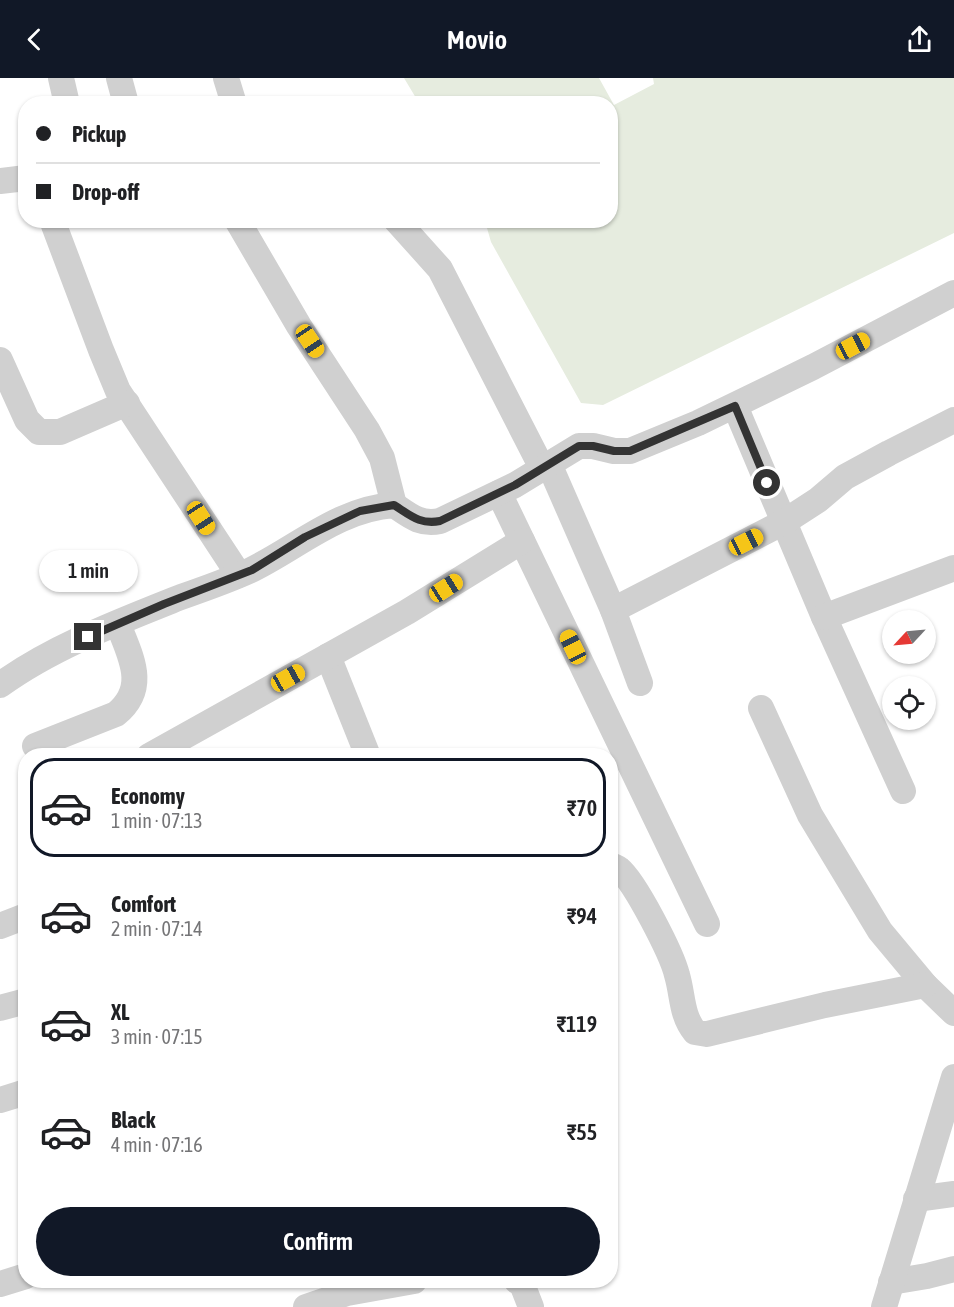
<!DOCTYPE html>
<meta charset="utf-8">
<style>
:root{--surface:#fff;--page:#f6f6f6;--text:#202124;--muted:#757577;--line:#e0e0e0;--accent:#111827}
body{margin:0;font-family:"Asap Condensed",sans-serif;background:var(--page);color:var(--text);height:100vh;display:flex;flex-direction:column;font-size:22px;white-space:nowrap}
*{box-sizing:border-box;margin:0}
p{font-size:20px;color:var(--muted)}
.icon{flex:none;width:33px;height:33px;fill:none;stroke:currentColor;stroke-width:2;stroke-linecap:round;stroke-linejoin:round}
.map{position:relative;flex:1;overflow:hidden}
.details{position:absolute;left:18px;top:670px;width:600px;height:540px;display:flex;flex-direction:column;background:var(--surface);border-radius:24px;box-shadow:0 2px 4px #0004}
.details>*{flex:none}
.hud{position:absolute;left:18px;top:18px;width:600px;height:132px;border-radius:24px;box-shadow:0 2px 4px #0004;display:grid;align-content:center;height:132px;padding:0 18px;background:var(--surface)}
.needle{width:39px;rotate:244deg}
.buttons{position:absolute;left:882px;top:532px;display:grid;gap:12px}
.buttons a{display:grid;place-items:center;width:54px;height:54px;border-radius:50%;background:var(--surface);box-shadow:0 2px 4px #0004;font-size:30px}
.end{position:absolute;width:27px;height:27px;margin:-14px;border:8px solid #333;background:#fff;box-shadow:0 0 0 3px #fff}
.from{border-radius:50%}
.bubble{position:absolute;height:42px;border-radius:21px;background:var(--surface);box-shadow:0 2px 4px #0004;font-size:20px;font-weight:600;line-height:42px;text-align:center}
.car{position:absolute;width:18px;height:36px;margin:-18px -9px;border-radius:8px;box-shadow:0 0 4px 2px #0007;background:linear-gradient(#f5c518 24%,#345 0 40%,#f5c518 0 76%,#345 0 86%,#f5c518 0)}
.hud b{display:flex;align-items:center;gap:21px;height:57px;font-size:22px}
.hud b+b{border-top:2px solid var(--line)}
.hud i{width:15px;height:15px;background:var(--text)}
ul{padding:10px 0 0;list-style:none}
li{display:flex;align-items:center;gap:18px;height:99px;margin:0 12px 9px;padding:0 6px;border:3px solid transparent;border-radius:24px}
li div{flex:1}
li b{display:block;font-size:22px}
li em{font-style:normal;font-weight:600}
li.selected{border-color:var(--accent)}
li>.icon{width:54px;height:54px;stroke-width:1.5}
.primary-button{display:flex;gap:12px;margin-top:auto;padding:12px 18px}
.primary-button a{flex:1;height:69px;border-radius:36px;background:var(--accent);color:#fff;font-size:24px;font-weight:600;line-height:69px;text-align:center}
header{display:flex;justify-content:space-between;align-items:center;height:78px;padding:0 18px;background:var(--accent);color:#fff;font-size:27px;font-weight:600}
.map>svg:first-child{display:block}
.green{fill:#e6ecdf}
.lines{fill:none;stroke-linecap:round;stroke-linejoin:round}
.street{stroke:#d0d0d0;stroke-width:26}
.route{stroke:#333;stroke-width:8}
</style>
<header><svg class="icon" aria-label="back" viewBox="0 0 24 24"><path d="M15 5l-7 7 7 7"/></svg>Movio<svg class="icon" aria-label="share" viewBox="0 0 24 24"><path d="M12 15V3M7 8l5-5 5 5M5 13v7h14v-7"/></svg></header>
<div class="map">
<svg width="954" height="1229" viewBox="0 0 954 1229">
<rect width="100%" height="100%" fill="#fff"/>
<polygon class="green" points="404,0 599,0 614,27 654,6 653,0 954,0 954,155 603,327 581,325 491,164 485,143 610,142 610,26 419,25"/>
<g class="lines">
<g class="street">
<polyline points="61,0 67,26"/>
<polyline points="119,0 126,26"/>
<polyline points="226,0 234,26"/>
<polyline points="0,103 26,100"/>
<polyline points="52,142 101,272 118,313 239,497"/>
<polyline points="237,142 299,248 367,352 382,380 394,427"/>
<polyline points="396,142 440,191 542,390"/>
<polyline points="0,282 27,342 39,354 60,354 127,325"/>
<polyline points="735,328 824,539 903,713"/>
<polyline points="549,386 613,532 640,605"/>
<polyline points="499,415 707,846"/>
<polyline points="613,532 784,444 818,422 845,399 889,375 954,342"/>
<polyline points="824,539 954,490"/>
<polyline points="328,578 368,678"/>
<path d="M 0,607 C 52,569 121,543 181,519 C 204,511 227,503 249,493 C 297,470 338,431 394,427 C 410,438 420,447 440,443 L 515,407 L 579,368 L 593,368 L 614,373 L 630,373 L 698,345 L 813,289 L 954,215"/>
<polyline points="761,630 810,737 880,853 925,907 954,935"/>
<path d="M 35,668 L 116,636 C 149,609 130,578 118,546"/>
<polyline points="149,678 407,534 522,463"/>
<path d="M 610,787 C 611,787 618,790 619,791 C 635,804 672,876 677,897 C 683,917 681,937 695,954 L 707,956 L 825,927 L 925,907"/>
<polyline points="0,848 26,838"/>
<polyline points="0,930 26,923"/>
<polyline points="0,1022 26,1014"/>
<polyline points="916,1121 954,1116"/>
<polyline points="517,1203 522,1206 531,1229"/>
<polyline points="891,1204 927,1198 954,1191"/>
<polyline points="0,1206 26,1198"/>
<polyline points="306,1229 347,1215 414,1203"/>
<polyline points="884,1229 954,999"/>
</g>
</g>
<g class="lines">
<path class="route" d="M 88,559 L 164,526 L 252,492 L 305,459 L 360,433 L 394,427 C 410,437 420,447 440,443 L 515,407 L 579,368 L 593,368 L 614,373 L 630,373 L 735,328 L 767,405"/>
</g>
</svg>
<div class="buttons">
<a><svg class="needle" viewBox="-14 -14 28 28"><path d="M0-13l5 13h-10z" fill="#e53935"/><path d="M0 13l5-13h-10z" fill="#757577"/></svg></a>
<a><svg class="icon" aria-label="locate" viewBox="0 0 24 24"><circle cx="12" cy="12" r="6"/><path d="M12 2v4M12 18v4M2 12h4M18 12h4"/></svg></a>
</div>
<i class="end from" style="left:767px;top:405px"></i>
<i class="end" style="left:88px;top:559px"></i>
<div class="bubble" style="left:39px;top:472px;width:99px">1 min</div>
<i class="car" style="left:310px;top:263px;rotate:146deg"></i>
<i class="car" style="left:853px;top:268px;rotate:62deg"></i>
<i class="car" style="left:201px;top:440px;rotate:147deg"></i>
<i class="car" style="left:746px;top:464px;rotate:63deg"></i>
<i class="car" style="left:446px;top:510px;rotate:58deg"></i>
<i class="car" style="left:573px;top:569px;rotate:334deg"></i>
<i class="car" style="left:288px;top:600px;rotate:61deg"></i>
<div class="hud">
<b><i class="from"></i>Pickup</b>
<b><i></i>Drop-off</b>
</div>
<section class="details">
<ul>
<li class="selected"><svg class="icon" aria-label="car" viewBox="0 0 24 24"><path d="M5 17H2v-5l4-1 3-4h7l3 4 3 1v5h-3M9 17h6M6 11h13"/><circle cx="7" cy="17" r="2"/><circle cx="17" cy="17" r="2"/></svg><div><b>Economy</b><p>1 min · 07:13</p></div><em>₹70</em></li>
<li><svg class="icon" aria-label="car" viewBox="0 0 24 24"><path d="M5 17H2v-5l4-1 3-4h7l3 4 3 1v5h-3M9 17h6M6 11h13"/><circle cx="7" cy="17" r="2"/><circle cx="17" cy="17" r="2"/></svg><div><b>Comfort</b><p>2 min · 07:14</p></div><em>₹94</em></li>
<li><svg class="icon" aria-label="car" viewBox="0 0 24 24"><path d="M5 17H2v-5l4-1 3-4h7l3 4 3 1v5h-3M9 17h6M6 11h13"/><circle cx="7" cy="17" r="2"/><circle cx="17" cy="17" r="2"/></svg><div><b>XL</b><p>3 min · 07:15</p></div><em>₹119</em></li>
<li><svg class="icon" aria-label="car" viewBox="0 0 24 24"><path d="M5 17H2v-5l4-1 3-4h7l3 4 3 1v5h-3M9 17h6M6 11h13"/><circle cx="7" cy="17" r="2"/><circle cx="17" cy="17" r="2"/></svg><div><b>Black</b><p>4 min · 07:16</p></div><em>₹55</em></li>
</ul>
<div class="primary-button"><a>Confirm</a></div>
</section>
</div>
